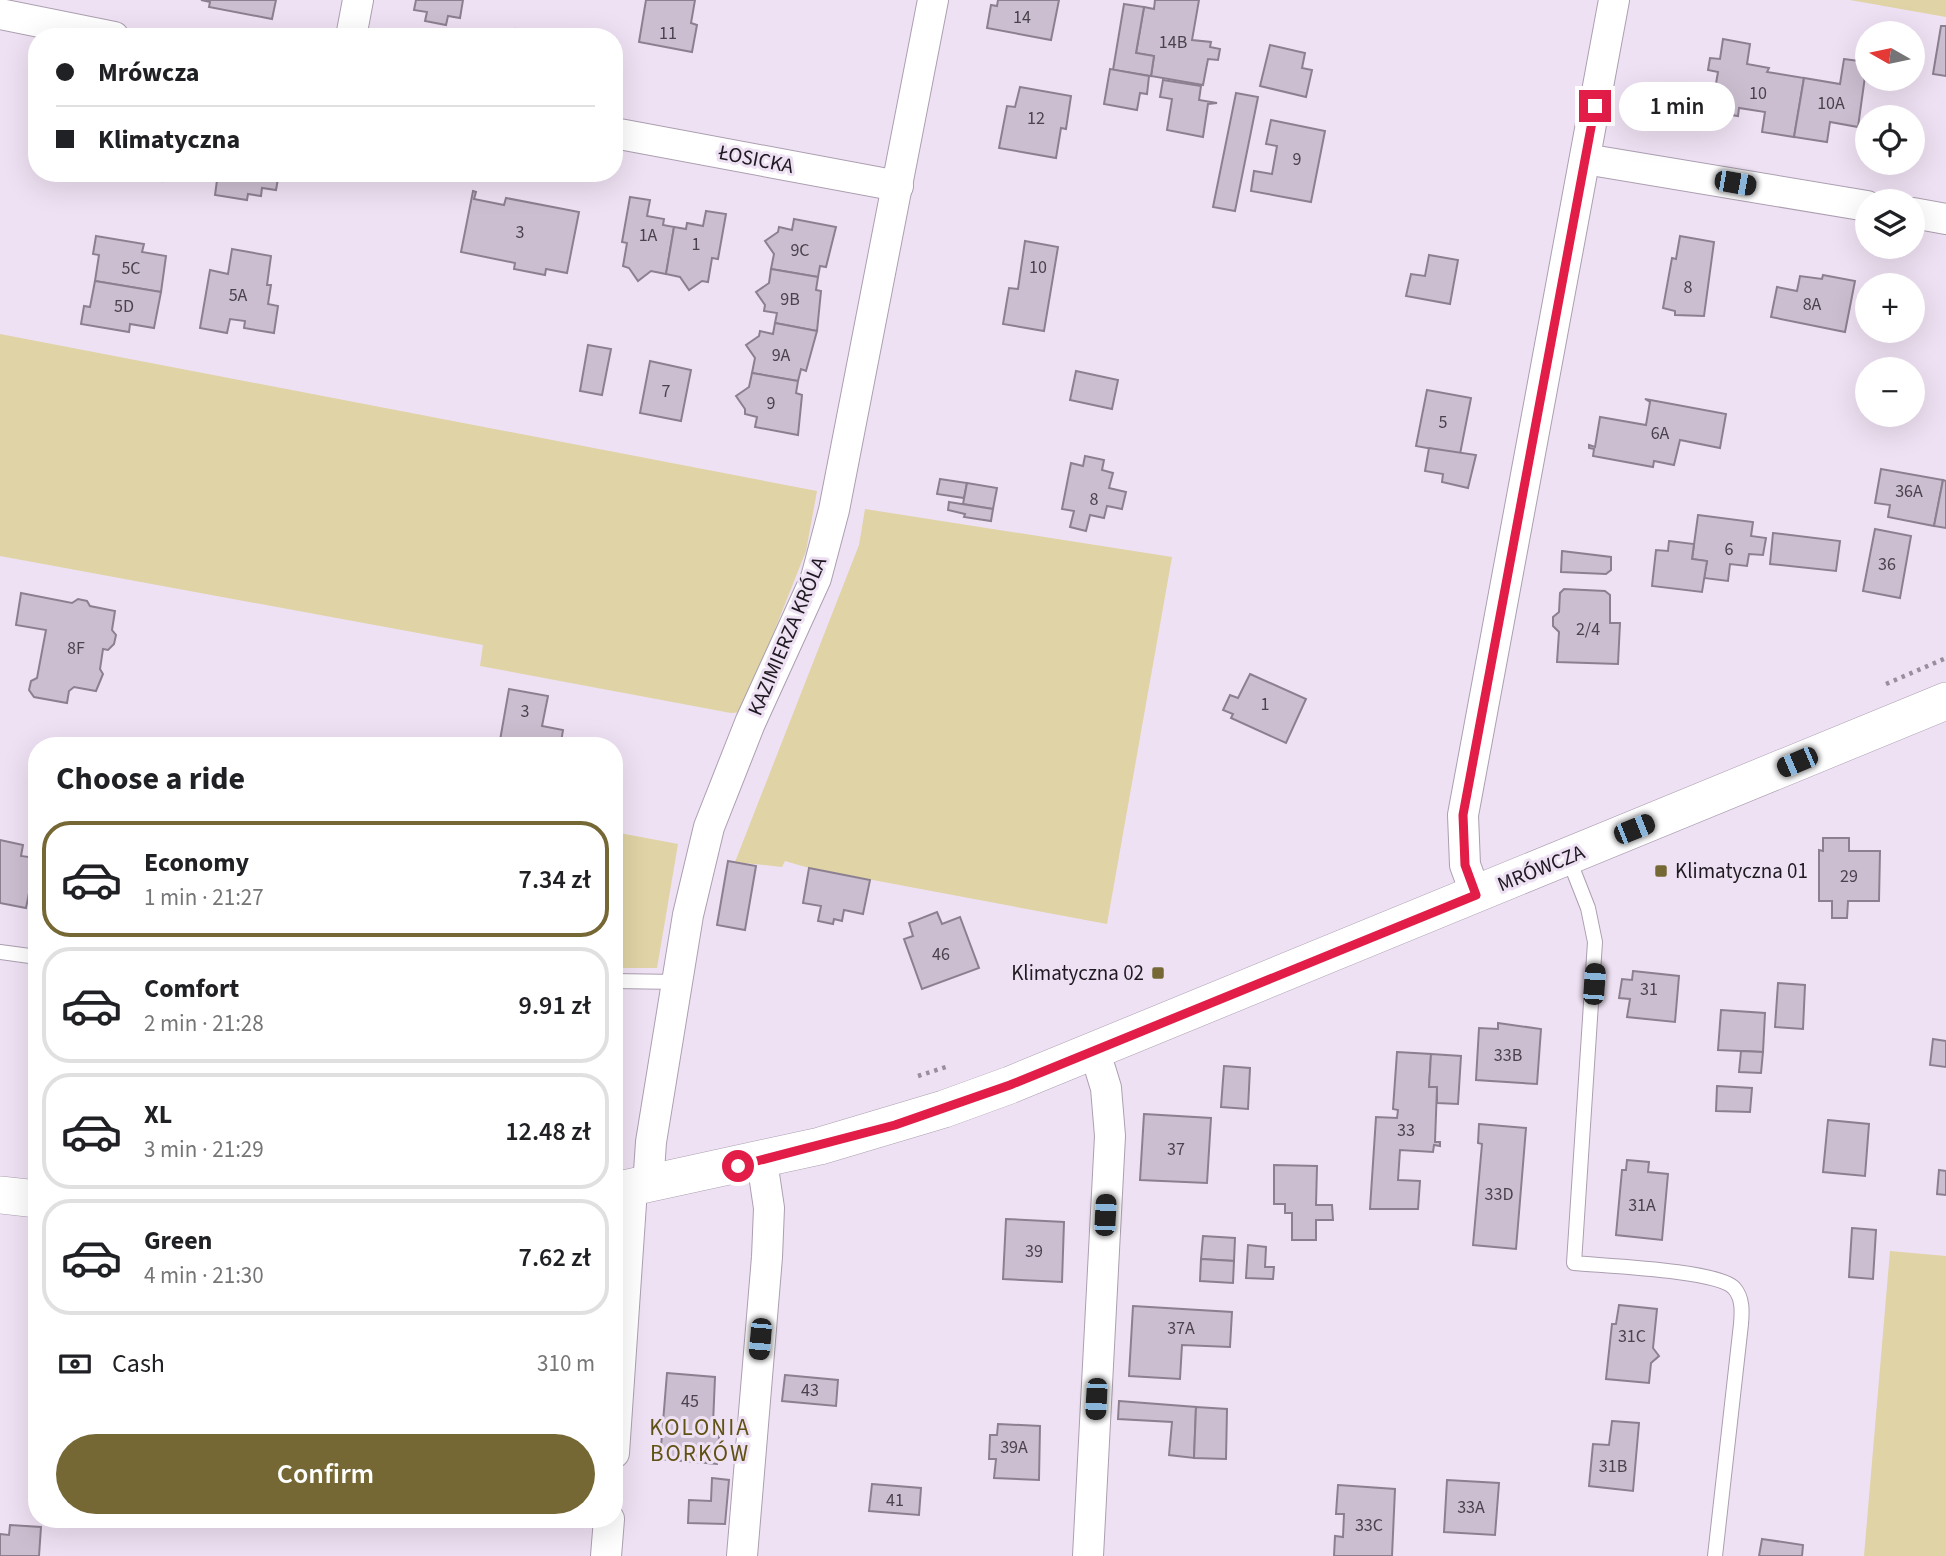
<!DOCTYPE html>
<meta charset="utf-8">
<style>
:root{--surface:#fff;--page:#f2f2f2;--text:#202124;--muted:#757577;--line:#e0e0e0;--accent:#756835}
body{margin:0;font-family:"Source Sans 3",sans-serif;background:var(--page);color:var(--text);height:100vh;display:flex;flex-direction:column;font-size:26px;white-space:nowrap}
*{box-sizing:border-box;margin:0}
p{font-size:23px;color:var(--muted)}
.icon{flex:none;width:38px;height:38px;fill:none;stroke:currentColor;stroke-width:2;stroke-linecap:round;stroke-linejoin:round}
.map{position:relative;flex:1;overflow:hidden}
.side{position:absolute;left:28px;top:737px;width:595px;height:791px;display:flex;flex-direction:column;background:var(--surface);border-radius:28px;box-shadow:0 7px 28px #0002}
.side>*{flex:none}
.hud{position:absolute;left:28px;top:28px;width:595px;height:154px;border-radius:28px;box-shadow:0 7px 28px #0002;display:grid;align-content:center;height:154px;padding:0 28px;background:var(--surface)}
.needle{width:46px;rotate:279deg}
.controls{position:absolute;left:1855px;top:21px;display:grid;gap:14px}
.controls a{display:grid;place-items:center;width:70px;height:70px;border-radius:50%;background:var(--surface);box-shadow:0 7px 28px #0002;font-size:35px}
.end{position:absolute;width:32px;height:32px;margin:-16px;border:9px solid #e11d48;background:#fff;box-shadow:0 0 0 4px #fff}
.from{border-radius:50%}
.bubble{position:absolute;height:49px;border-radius:24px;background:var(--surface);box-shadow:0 7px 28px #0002;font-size:23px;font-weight:600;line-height:49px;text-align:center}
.car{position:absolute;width:21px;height:42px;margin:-21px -10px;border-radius:9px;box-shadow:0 0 5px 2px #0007;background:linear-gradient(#222 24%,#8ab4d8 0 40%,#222 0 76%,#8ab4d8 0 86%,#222 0)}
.hud b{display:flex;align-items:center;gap:24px;height:66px;font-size:26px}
.hud b+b{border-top:2px solid var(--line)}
.hud i{width:18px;height:18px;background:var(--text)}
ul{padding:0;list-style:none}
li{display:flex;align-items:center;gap:21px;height:116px;margin:0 14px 10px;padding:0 14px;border:4px solid var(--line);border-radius:28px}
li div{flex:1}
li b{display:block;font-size:26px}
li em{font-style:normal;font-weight:600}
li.on{border-color:var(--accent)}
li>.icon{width:63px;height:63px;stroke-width:1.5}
h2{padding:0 28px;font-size:32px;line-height:84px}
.pay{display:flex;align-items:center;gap:18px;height:77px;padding:0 28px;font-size:26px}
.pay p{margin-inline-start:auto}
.primary-button{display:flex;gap:14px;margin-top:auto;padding:14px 28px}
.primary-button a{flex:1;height:80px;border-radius:42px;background:var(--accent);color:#fff;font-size:28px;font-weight:600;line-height:80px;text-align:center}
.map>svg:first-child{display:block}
.green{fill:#e0d3a5}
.building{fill:#cbbed0;stroke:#8c8090;stroke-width:2}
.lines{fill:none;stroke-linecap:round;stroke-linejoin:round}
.service-casing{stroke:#ab9fb0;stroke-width:16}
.minor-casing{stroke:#ab9fb0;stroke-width:32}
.tertiary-casing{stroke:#ab9fb0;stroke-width:38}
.path{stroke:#988e9c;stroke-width:4.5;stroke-dasharray:3.5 5;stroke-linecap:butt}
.service{stroke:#fff;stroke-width:14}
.minor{stroke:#fff;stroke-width:30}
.tertiary{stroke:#fff;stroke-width:37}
.route{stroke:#e11d48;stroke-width:9}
.poi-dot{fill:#756835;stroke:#eee1f3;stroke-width:2.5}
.labels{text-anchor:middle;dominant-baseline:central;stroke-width:6;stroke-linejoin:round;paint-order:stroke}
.number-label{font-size:18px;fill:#4a434d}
.street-label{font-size:21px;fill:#1f1a21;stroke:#eee1f3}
.poi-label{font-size:21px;fill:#1f1a21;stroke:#eee1f3;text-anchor:start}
.neighbourhood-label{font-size:23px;letter-spacing:2px;fill:#605114;stroke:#eee1f3}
</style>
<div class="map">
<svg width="1946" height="1556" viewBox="0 0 1946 1556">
<rect width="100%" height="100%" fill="#eee1f3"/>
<g class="green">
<polygon points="1850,0 1946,0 1946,17"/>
<polygon points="0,334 817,491 806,551 742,712 731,713 480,666 483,645 0,556"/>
<polygon points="865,509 1172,557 1107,924 809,868 785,861 782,867 735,862 859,545"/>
<polygon points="614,832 678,844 657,968 614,968"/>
<polygon points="1890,1251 1946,1256 1946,1556 1864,1556"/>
</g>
<g class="building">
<polygon points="201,0 276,0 272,19 209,7 210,2"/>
<polygon points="416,0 463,0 460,18 448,16 446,25 425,21 427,12 414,10"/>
<polygon points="646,0 695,0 691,23 697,25 692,52 639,42"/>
<polygon points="998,0 1059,0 1051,40 987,28 991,5 997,6"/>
<polygon points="1155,0 1199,0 1192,40 1211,42 1210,47 1220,49 1218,60 1208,59 1203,85 1151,76 1154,56 1136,53 1144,7 1154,9"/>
<polygon points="1124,4 1144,7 1136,53 1154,56 1151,76 1113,70"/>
<polygon points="1941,26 1946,26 1946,76 1933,74"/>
<polygon points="516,29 558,36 558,37 515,37"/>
<polygon points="1723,39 1750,44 1747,64 1769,68 1767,72 1804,78 1794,137 1762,132 1765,112 1739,108 1738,116 1711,112 1718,72 1708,70 1710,58 1720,59"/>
<polygon points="1270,45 1305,53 1302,68 1312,70 1306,97 1260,86"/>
<polygon points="1844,59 1867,62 1858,127 1830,122 1827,142 1794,137 1804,78 1840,84"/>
<polygon points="1110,69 1149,76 1147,94 1140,93 1137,110 1104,104"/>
<polygon points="1163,80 1201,86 1199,100 1217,103 1208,104 1203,137 1167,130 1172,99 1160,97"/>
<polygon points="1020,87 1071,96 1066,129 1061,128 1056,158 999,148 1007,106 1015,107"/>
<polygon points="1236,93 1258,97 1235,211 1213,207"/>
<polygon points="1271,120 1325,131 1311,202 1251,191 1254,171 1272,174 1277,146 1266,144"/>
<polygon points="122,173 163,173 162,181"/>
<polygon points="218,173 279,173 276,190 262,188 261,196 248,194 247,200 215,195"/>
<polygon points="473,191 476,192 474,199 504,205 506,198 579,212 567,273 546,269 545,275 514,269 515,263 461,252"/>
<polygon points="630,197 650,200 647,216 664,219 663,225 674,227 666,274 651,271 638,281 629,268 623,266 627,243 622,242"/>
<polygon points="706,211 726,214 718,259 712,258 708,282 702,281 689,290 680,277 666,274 674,227 686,229 687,223 703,226"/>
<polygon points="794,219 836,227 826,267 820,266 818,277 771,269 774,254 765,241 778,232 779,227 792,230"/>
<polygon points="96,236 144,244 142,252 166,256 161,292 95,281 99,255 93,254"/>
<polygon points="1680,236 1714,242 1704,316 1675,315 1675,311 1663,308 1672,258 1676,259"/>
<polygon points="1025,241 1058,247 1044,331 1003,324 1009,288 1018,289"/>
<polygon points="232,249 271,256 267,285 271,285 268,304 278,306 274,333 244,328 245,321 230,319 227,333 200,328 210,270 228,274"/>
<polygon points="1429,255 1458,260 1450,304 1406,296 1411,274 1425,276"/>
<polygon points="771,269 818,277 816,290 821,291 817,331 775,323 777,313 764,311 765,305 756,292 769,283"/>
<polygon points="1823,275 1855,281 1845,332 1771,317 1777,287 1797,291 1800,276 1822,279"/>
<polygon points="95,281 161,292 154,328 130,324 129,332 81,324 84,306 90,307"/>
<polygon points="775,323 817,331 806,371 801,369 798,381 752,373 755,358 746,345 759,336 760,331 773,334"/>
<polygon points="588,345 611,349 602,395 580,391"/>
<polygon points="650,361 691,370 681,421 640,413"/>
<polygon points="1076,371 1118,380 1112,409 1070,400"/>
<polygon points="752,373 798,381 796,393 802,395 798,435 755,427 757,417 745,414 745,409 736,396 749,387"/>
<polygon points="1427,390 1471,398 1460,454 1416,446"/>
<polygon points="1645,399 1726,414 1720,448 1680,440 1674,465 1654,461 1653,467 1593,456 1594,449 1589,448 1589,445 1595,447 1600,417 1646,425 1650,402"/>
<polygon points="1429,448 1476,455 1468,488 1442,482 1443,474 1425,471"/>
<polygon points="1085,456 1104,460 1102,470 1113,473 1109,488 1126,492 1122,509 1107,506 1104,518 1090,515 1086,531 1070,527 1074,511 1062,509 1071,463 1083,466"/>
<polygon points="1881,469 1943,480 1934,526 1888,517 1890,505 1875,503"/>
<polygon points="940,479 967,483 964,498 937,494"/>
<polygon points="1943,480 1946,481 1946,528 1934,526"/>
<polygon points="967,483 997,488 993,509 963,504"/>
<polygon points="949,502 993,509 991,521 964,517 965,514 948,510"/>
<polygon points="1698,515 1753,522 1751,536 1766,538 1763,555 1749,554 1747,566 1730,564 1728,581 1704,578 1707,561 1692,559"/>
<polygon points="1875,529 1911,536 1900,598 1863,591"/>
<polygon points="1773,533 1840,541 1836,571 1770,564"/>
<polygon points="1669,541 1694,544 1692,559 1707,561 1702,592 1652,586 1656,550 1668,551"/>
<polygon points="1562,551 1611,557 1611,570 1606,574 1561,572"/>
<polygon points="1564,589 1605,591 1610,595 1610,623 1620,623 1618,664 1557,662 1559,632 1553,626 1553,617 1559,612 1560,593"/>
<polygon points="21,593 72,603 78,599 87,601 90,606 115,611 112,630 116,635 114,644 108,650 103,649 100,669 103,674 96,691 74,687 69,691 67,703 34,697 29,690 31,681 37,678 46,630 16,625"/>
<polygon points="1250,674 1306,699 1286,743 1231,718 1233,714 1223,710 1230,695 1238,698"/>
<polygon points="509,689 548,696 542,726 563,730 561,742 557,741 556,746 499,746"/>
<polygon points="1823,838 1849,838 1849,851 1880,851 1879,901 1848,901 1847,918 1832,918 1832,901 1819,901 1819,850 1823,851"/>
<polygon points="0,840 23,845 21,856 36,858 26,908 0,903"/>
<polygon points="728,861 756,866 745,930 717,925"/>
<polygon points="809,868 870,880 863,914 844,910 842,921 834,919 833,924 818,921 821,906 803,903"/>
<polygon points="937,912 942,924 960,917 979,968 922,989 904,939 913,936 909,923"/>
<polygon points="1633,971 1679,976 1675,1022 1627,1017 1630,999 1619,998 1622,979 1632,980"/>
<polygon points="1778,983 1805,985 1803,1029 1775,1027"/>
<polygon points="1721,1010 1765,1013 1763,1052 1718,1050"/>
<polygon points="1498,1023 1541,1029 1537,1084 1476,1080 1479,1028 1498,1029"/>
<polygon points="1933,1039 1946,1041 1946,1067 1930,1065"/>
<polygon points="1741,1051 1763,1052 1761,1073 1739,1072"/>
<polygon points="1397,1052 1431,1054 1429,1087 1437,1087 1435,1142 1440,1142 1440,1146 1434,1145 1433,1152 1400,1150 1398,1180 1420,1181 1418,1209 1370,1209 1376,1117 1397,1118 1398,1110 1393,1109"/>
<polygon points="1431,1054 1461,1056 1458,1104 1437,1103 1437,1087 1429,1087"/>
<polygon points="1224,1066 1250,1068 1248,1109 1221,1107"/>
<polygon points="1717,1086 1752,1088 1750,1112 1716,1111"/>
<polygon points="1144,1114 1211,1118 1207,1183 1140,1180"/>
<polygon points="1828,1120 1869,1124 1865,1176 1823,1172"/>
<polygon points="1479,1124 1526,1128 1516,1249 1473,1245 1482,1144 1478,1143"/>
<polygon points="1627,1160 1649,1162 1648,1172 1668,1174 1662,1240 1616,1235 1622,1170 1626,1170"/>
<polygon points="1274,1165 1317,1166 1316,1205 1332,1205 1333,1220 1316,1220 1316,1240 1292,1240 1292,1213 1285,1213 1285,1204 1274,1204"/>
<polygon points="1939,1170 1946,1171 1946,1195 1937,1194"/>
<polygon points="1006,1219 1064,1222 1062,1282 1003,1279"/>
<polygon points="1852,1228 1876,1230 1873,1279 1849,1277"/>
<polygon points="1203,1236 1235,1238 1234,1261 1201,1259"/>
<polygon points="1248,1245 1266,1247 1265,1267 1274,1267 1273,1279 1246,1278"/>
<polygon points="1201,1259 1234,1261 1233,1283 1200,1281"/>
<polygon points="1619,1305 1657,1309 1653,1348 1659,1356 1651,1363 1649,1383 1606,1379 1612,1324 1616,1324"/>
<polygon points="1133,1306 1232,1312 1230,1347 1182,1345 1180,1379 1129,1376"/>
<polygon points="667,1373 715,1377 713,1424 720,1425 717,1464 660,1459"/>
<polygon points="785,1375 838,1380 836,1406 782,1401"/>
<polygon points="1119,1401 1196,1407 1194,1458 1169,1455 1172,1422 1118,1419"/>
<polygon points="1196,1407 1227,1409 1226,1459 1194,1458"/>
<polygon points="1612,1421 1639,1423 1633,1491 1589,1486 1593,1444 1609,1445"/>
<polygon points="998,1424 1040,1426 1039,1480 994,1478 996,1459 989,1459 990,1435 997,1435"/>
<polygon points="712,1478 729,1480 725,1524 688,1523 689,1500 711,1501"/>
<polygon points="1447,1480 1499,1483 1495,1535 1444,1532"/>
<polygon points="872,1484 921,1488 919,1515 869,1511"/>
<polygon points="1338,1485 1395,1489 1392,1556 1334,1556 1335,1536 1343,1537 1344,1514 1336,1514"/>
<polygon points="457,1519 501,1519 500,1522"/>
<polygon points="10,1525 41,1527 39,1556 0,1556 0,1534 9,1535"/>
<polygon points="1762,1539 1803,1545 1802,1556 1759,1556"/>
</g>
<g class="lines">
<g class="service-casing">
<g id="service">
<path d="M 1568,857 L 1588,908 L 1595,942 L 1574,1263 C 1604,1266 1717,1270 1734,1288 C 1743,1298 1742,1312 1741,1324 L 1715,1556"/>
<polyline points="0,952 37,957"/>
<polyline points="614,981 677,982"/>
</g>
</g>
<g class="minor-casing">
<g id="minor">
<polyline points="0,14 114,37"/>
<polyline points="351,37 358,0"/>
<polyline points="614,133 898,186"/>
<polyline points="1585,159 1867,206"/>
<polyline points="1913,213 1946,219"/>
<polyline points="1476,895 1465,865 1463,815 1614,0"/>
<polyline points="648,1186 651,1142 688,915 709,827 750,723 816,578 834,510 933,0"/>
<polyline points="614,1453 632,1189"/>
<polyline points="606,1556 609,1519"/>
<polyline points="742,1556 767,1257 769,1208 762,1161"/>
<polyline points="1088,1556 1110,1136 1106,1088 1095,1052"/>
</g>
</g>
<g class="tertiary-casing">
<g id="tertiary">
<polyline points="614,1191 820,1146 944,1109 1010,1085 1946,701"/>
<polyline points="0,1195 37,1199"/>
</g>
</g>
<g class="path">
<polyline points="1886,684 1946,658"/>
<polyline points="918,1076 949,1066"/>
</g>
<use href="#service" class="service"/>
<use href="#minor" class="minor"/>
<use href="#tertiary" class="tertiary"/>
</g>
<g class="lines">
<polyline class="route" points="738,1166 895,1125 1010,1085 1476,895 1465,865 1463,815 1595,106"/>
</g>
<g class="poi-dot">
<rect x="1654" y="864" width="14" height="14" rx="3.5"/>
<rect x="1151" y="966" width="14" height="14" rx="3.5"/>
</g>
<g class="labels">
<g class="number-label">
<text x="1022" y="17">14</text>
<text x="668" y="33">11</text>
<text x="1173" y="42">14B</text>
<text x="1758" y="93">10</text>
<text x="1831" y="103">10A</text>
<text x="1036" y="118">12</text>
<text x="1297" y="159">9</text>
<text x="520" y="232">3</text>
<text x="648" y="235">1A</text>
<text x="696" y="244">1</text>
<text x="800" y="250">9C</text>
<text x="1038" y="267">10</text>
<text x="131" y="268">5C</text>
<text x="1688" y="287">8</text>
<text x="238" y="295">5A</text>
<text x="790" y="299">9B</text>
<text x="1812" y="304">8A</text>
<text x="124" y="306">5D</text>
<text x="781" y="355">9A</text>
<text x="666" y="391">7</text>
<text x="771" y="403">9</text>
<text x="1443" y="422">5</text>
<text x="1660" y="433">6A</text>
<text x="1909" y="491">36A</text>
<text x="1094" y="499">8</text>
<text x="1729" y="549">6</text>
<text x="1887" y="564">36</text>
<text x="1588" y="629">2/4</text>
<text x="76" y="648">8F</text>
<text x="1265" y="704">1</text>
<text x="525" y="711">3</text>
<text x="1849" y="876">29</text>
<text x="941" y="954">46</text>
<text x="1649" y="989">31</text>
<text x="1508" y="1055">33B</text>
<text x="1406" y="1130">33</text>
<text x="1176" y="1149">37</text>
<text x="1499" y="1194">33D</text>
<text x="1642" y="1205">31A</text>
<text x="1034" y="1251">39</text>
<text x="1181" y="1328">37A</text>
<text x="1632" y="1336">31C</text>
<text x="810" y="1390">43</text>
<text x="690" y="1401">45</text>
<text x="1014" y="1447">39A</text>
<text x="1613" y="1466">31B</text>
<text x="895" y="1500">41</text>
<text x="1471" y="1507">33A</text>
<text x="1369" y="1525">33C</text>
</g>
<g class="street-label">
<text transform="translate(756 159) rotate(11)">ŁOSICKA</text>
<text transform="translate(787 636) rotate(-67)">KAZIMIERZA KRÓLA</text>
<text transform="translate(1541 868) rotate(-22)">MRÓWCZA</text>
</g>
<g class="poi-label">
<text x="1675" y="871">Klimatyczna 01</text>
<text x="1144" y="973" text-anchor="end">Klimatyczna 02</text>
</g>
<g class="neighbourhood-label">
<text x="700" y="1427">KOLONIA<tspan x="700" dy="26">BORKÓW</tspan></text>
</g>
</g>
</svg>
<div class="controls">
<a><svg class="needle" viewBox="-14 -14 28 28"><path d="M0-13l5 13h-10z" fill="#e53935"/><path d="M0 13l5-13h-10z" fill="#757577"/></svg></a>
<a><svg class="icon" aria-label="locate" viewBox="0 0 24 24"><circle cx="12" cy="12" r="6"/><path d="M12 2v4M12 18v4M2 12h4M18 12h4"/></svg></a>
<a><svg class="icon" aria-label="layers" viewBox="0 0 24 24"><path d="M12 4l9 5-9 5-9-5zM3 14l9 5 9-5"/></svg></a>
<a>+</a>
<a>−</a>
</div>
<i class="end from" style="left:738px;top:1166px"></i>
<i class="end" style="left:1595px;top:106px"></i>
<div class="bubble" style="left:1619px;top:82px;width:116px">1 min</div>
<i class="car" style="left:1735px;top:183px;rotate:100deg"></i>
<i class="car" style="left:1797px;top:762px;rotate:247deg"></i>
<i class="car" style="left:1634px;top:829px;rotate:68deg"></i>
<i class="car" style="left:1594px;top:984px;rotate:4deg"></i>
<i class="car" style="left:1105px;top:1215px;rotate:3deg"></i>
<i class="car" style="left:760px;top:1339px;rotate:185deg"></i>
<i class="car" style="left:1096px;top:1399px;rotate:183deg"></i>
<div class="hud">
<b><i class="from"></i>Mrówcza</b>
<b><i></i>Klimatyczna</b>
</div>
<section class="side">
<h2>Choose a ride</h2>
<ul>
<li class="on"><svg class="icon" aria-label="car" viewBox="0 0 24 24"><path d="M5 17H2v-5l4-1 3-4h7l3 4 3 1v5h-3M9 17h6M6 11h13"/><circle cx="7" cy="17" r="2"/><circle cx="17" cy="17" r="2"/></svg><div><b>Economy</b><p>1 min · 21:27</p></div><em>7.34 zł</em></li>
<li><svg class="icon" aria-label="car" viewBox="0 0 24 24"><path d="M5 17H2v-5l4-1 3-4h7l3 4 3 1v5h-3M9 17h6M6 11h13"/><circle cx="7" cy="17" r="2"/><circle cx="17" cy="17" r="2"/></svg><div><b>Comfort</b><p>2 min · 21:28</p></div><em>9.91 zł</em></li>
<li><svg class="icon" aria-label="car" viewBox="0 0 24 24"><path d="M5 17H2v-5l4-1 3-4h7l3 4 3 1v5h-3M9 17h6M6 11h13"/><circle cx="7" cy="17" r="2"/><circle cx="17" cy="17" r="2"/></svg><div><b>XL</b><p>3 min · 21:29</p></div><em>12.48 zł</em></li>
<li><svg class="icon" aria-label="car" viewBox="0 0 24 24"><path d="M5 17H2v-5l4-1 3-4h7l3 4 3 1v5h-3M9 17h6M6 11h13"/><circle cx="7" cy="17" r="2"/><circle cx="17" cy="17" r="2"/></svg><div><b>Green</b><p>4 min · 21:30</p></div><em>7.62 zł</em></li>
</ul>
<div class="pay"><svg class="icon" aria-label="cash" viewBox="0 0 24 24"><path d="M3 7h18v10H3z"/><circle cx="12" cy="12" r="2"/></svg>Cash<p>310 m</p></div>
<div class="primary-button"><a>Confirm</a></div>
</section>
</div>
